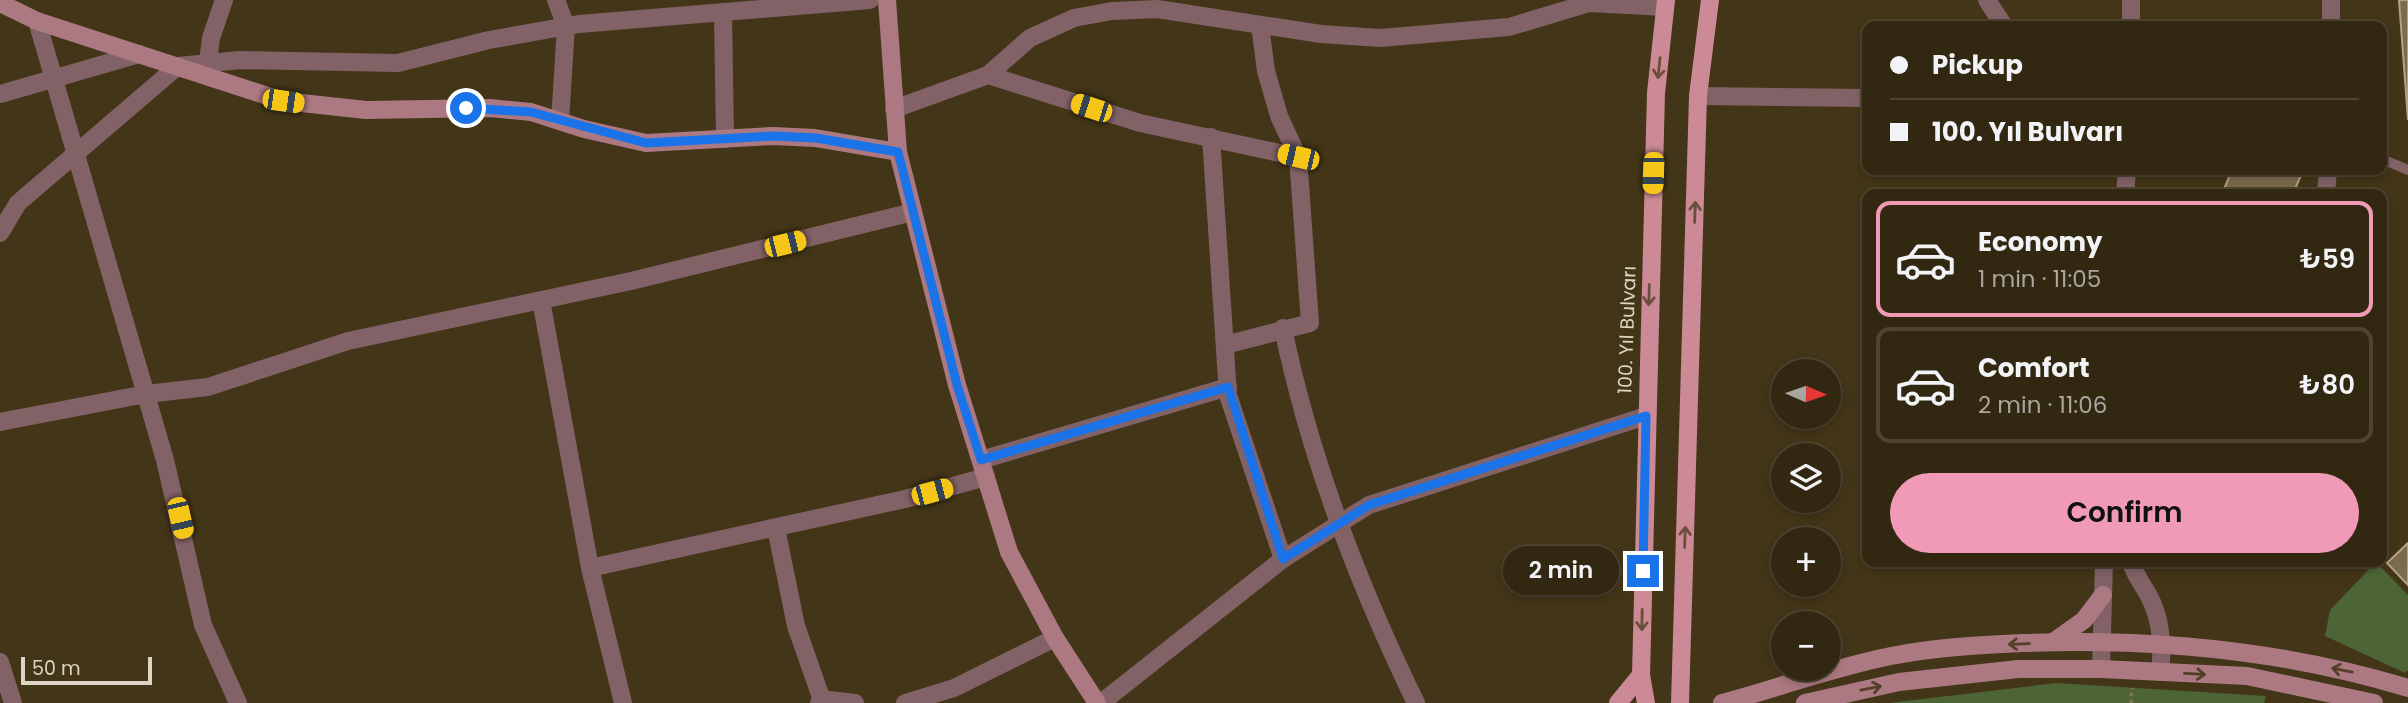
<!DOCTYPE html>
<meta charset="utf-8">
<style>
:root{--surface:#322811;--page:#3a301a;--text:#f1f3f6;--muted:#a8a69f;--line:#4d4431;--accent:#f09ab7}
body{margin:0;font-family:Poppins,sans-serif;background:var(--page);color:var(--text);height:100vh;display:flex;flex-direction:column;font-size:26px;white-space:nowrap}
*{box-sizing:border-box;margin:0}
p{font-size:23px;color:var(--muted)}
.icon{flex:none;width:38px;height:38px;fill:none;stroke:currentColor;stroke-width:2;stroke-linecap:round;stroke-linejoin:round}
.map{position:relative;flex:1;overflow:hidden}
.side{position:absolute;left:1862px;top:189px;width:525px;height:378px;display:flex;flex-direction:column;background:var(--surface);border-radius:14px;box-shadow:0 4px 10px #0003,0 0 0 2px var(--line)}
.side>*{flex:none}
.guide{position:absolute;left:1862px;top:21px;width:525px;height:154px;border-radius:14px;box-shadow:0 4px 10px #0003,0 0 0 2px var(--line);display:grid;align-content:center;height:154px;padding:0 28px;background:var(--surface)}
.needle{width:46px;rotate:92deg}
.tools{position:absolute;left:1771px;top:359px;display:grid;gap:14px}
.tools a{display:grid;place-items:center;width:70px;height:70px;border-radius:50%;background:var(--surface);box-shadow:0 4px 10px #0003,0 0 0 2px var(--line);font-size:35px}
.scale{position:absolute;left:21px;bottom:18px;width:131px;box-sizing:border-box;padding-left:7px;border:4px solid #ded6c5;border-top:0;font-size:19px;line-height:24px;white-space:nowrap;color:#ded6c5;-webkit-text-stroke:5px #433517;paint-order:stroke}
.end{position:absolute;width:32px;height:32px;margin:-16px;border:9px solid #1a73e8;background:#fff;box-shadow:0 0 0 4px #fff}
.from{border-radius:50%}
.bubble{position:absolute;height:49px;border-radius:24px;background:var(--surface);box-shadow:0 4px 10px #0003,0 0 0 2px var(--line);font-size:23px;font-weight:600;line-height:49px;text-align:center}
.car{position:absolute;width:21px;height:42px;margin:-21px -10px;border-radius:9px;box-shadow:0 0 5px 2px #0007;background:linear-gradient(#f5c518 24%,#345 0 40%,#f5c518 0 76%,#345 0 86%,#f5c518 0)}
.guide b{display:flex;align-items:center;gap:24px;height:66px;font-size:26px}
.guide b+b{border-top:2px solid var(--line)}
.guide i{width:18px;height:18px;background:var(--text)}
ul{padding:12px 0 0;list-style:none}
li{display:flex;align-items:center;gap:21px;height:116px;margin:0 14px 10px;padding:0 14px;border:4px solid var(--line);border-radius:14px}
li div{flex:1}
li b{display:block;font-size:26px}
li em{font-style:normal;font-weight:600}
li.active{border-color:var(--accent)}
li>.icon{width:63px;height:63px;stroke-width:1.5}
.primary-button{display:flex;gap:14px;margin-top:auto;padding:14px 28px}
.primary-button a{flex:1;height:80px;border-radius:42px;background:var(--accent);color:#111;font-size:28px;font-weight:600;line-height:80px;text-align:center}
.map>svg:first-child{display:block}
.green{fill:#4d6535}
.building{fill:#7b6b4c;stroke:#b3a281;stroke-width:2}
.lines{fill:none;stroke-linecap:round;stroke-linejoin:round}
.path{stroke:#7f745b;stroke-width:3.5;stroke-dasharray:3.5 3.5;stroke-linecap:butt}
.lane{stroke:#826267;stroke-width:10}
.street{stroke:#826267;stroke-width:18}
.secondary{stroke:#ac7982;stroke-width:18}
.primary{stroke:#cb8a96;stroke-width:18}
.oneway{stroke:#6c4e3d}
.oneway2{stroke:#533f27}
.route{stroke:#1a73e8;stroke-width:9}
.labels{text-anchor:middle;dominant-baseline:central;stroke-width:5;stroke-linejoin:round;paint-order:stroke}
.street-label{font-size:19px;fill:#ded6c5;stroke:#433517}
</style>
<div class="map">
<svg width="2408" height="703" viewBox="0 0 2408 703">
<rect width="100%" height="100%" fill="#433517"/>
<g class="green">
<polygon points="2376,562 2408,595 2408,670 2405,673 2325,636 2330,610"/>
<polygon points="2056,683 2266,696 2264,703 1889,703"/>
</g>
<g class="building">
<polygon points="2399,0 2408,0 2408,120"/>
<polygon points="2232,170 2287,170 2301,175 2293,194 2222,194"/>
<polygon points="2408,543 2408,585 2387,563"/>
</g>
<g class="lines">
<polyline class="path" points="2131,703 2132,688"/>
<polyline class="lane" points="2382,159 2408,170"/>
<g class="street">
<polyline points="556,0 566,26 560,121"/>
<polyline points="1987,0 2004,26"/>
<polyline points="2131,0 2131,26"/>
<polyline points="2331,0 2331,26"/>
<polyline points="723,12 725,139"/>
<polyline points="37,21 165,460 203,625 238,703"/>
<polyline points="208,62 211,38 224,0"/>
<polyline points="988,75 1140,123 1298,157"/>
<polyline points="0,94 139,54"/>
<polyline points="1698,96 1867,98"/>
<polyline points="894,109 988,75 1030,38 1074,18 1112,11 1157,9 1321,34 1380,38 1509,27 1589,3 1665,7"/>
<polyline points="1211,137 1228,395 1283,559"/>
<polyline points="2125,194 2127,170"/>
<polyline points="2326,194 2328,170"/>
<polyline points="0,233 18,203 178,66 240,60 398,63 489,40 579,24 870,0"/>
<polyline points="541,300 590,568 623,703"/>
<path d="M 1283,328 C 1310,459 1358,584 1416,703"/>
<polyline points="1225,345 1310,323 1298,157 1279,116 1266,71 1260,25"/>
<polyline points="0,422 146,394 208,387 348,341 631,281 913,212"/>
<polyline points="981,460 1228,387"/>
<polyline points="776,528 796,626 823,703"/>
<path d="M 2131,562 C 2135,575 2142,584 2149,596 C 2161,619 2163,647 2160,672"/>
<polyline points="590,568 905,499 986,477"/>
<polyline points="0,662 13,703"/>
<polyline points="2101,669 2104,562"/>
<polyline points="819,703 821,699 855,703"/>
<polyline points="905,703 954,688 1055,638"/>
<polyline points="1101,703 1283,559 1369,505 1646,416"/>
</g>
<g class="secondary">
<polyline points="887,0 898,152 957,385 1009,552 1055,638 1097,703"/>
<polyline points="0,3 37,21 283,101 366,110 490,108 531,112 584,129 646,143 773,136 815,138 898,152"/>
<polyline points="2053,642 2084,620 2103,595"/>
<path d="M 1722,703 C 1778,688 1835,667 1891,656 C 1935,647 1980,645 2024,643 C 2154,638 2283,650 2408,688"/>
<polyline points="1805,703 1899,682 2018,669 2101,669 2247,676 2374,703"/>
</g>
<g class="primary">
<polyline points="1618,703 1641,675"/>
<polyline points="1646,703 1641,675 1656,93 1666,0"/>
<polyline points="1680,703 1698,96 1710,0"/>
</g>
</g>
<defs><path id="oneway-shaft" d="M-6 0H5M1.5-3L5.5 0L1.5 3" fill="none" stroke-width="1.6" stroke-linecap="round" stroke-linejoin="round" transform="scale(1.75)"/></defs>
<g class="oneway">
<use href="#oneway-shaft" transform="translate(1659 68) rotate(96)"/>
<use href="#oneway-shaft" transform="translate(1695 212) rotate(-88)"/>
<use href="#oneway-shaft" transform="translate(1649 295) rotate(92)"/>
<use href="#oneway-shaft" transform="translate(1685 537) rotate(-88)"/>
<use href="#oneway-shaft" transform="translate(1642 620) rotate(91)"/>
</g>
<g class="oneway2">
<use href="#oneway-shaft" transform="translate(2019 644) rotate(178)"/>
<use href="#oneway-shaft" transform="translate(2342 670) rotate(-169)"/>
<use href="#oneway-shaft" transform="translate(2195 674) rotate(3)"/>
<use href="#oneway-shaft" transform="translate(1871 688) rotate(-11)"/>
</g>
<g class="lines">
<polyline class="route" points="466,108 531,112 646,143 773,136 816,138 898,152 957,385 981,460 1228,387 1283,559 1369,505 1646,416 1643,571"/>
</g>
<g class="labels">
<g class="street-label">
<text transform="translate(1627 330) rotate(-88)">100. Yıl Bulvarı</text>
</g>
</g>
</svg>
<div class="tools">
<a><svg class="needle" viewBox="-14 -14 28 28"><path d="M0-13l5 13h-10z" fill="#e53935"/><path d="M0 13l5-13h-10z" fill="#a8a69f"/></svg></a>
<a><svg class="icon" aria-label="layers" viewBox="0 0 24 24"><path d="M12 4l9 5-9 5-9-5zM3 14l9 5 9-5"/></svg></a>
<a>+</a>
<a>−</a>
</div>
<div class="scale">50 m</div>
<i class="end from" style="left:466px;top:108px"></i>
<i class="end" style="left:1643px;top:571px"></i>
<div class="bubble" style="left:1503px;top:546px;width:116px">2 min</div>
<i class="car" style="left:283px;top:101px;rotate:98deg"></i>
<i class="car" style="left:1091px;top:108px;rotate:288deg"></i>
<i class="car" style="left:1298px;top:157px;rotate:283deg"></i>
<i class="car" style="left:1653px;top:173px;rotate:182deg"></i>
<i class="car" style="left:785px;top:244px;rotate:76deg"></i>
<i class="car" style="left:932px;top:492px;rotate:75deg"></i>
<i class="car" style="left:180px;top:518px;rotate:167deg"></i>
<div class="guide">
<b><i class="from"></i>Pickup</b>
<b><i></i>100. Yıl Bulvarı</b>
</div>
<section class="side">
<ul>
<li class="active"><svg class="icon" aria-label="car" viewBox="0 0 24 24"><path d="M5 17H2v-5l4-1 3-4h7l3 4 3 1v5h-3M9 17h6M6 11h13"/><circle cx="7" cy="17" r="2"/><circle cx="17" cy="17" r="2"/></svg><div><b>Economy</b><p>1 min · 11:05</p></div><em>₺59</em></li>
<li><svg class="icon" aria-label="car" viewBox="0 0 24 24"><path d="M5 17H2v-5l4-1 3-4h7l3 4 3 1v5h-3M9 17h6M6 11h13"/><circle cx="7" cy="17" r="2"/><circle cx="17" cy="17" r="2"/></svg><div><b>Comfort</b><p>2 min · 11:06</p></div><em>₺80</em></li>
</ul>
<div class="primary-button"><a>Confirm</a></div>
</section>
</div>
